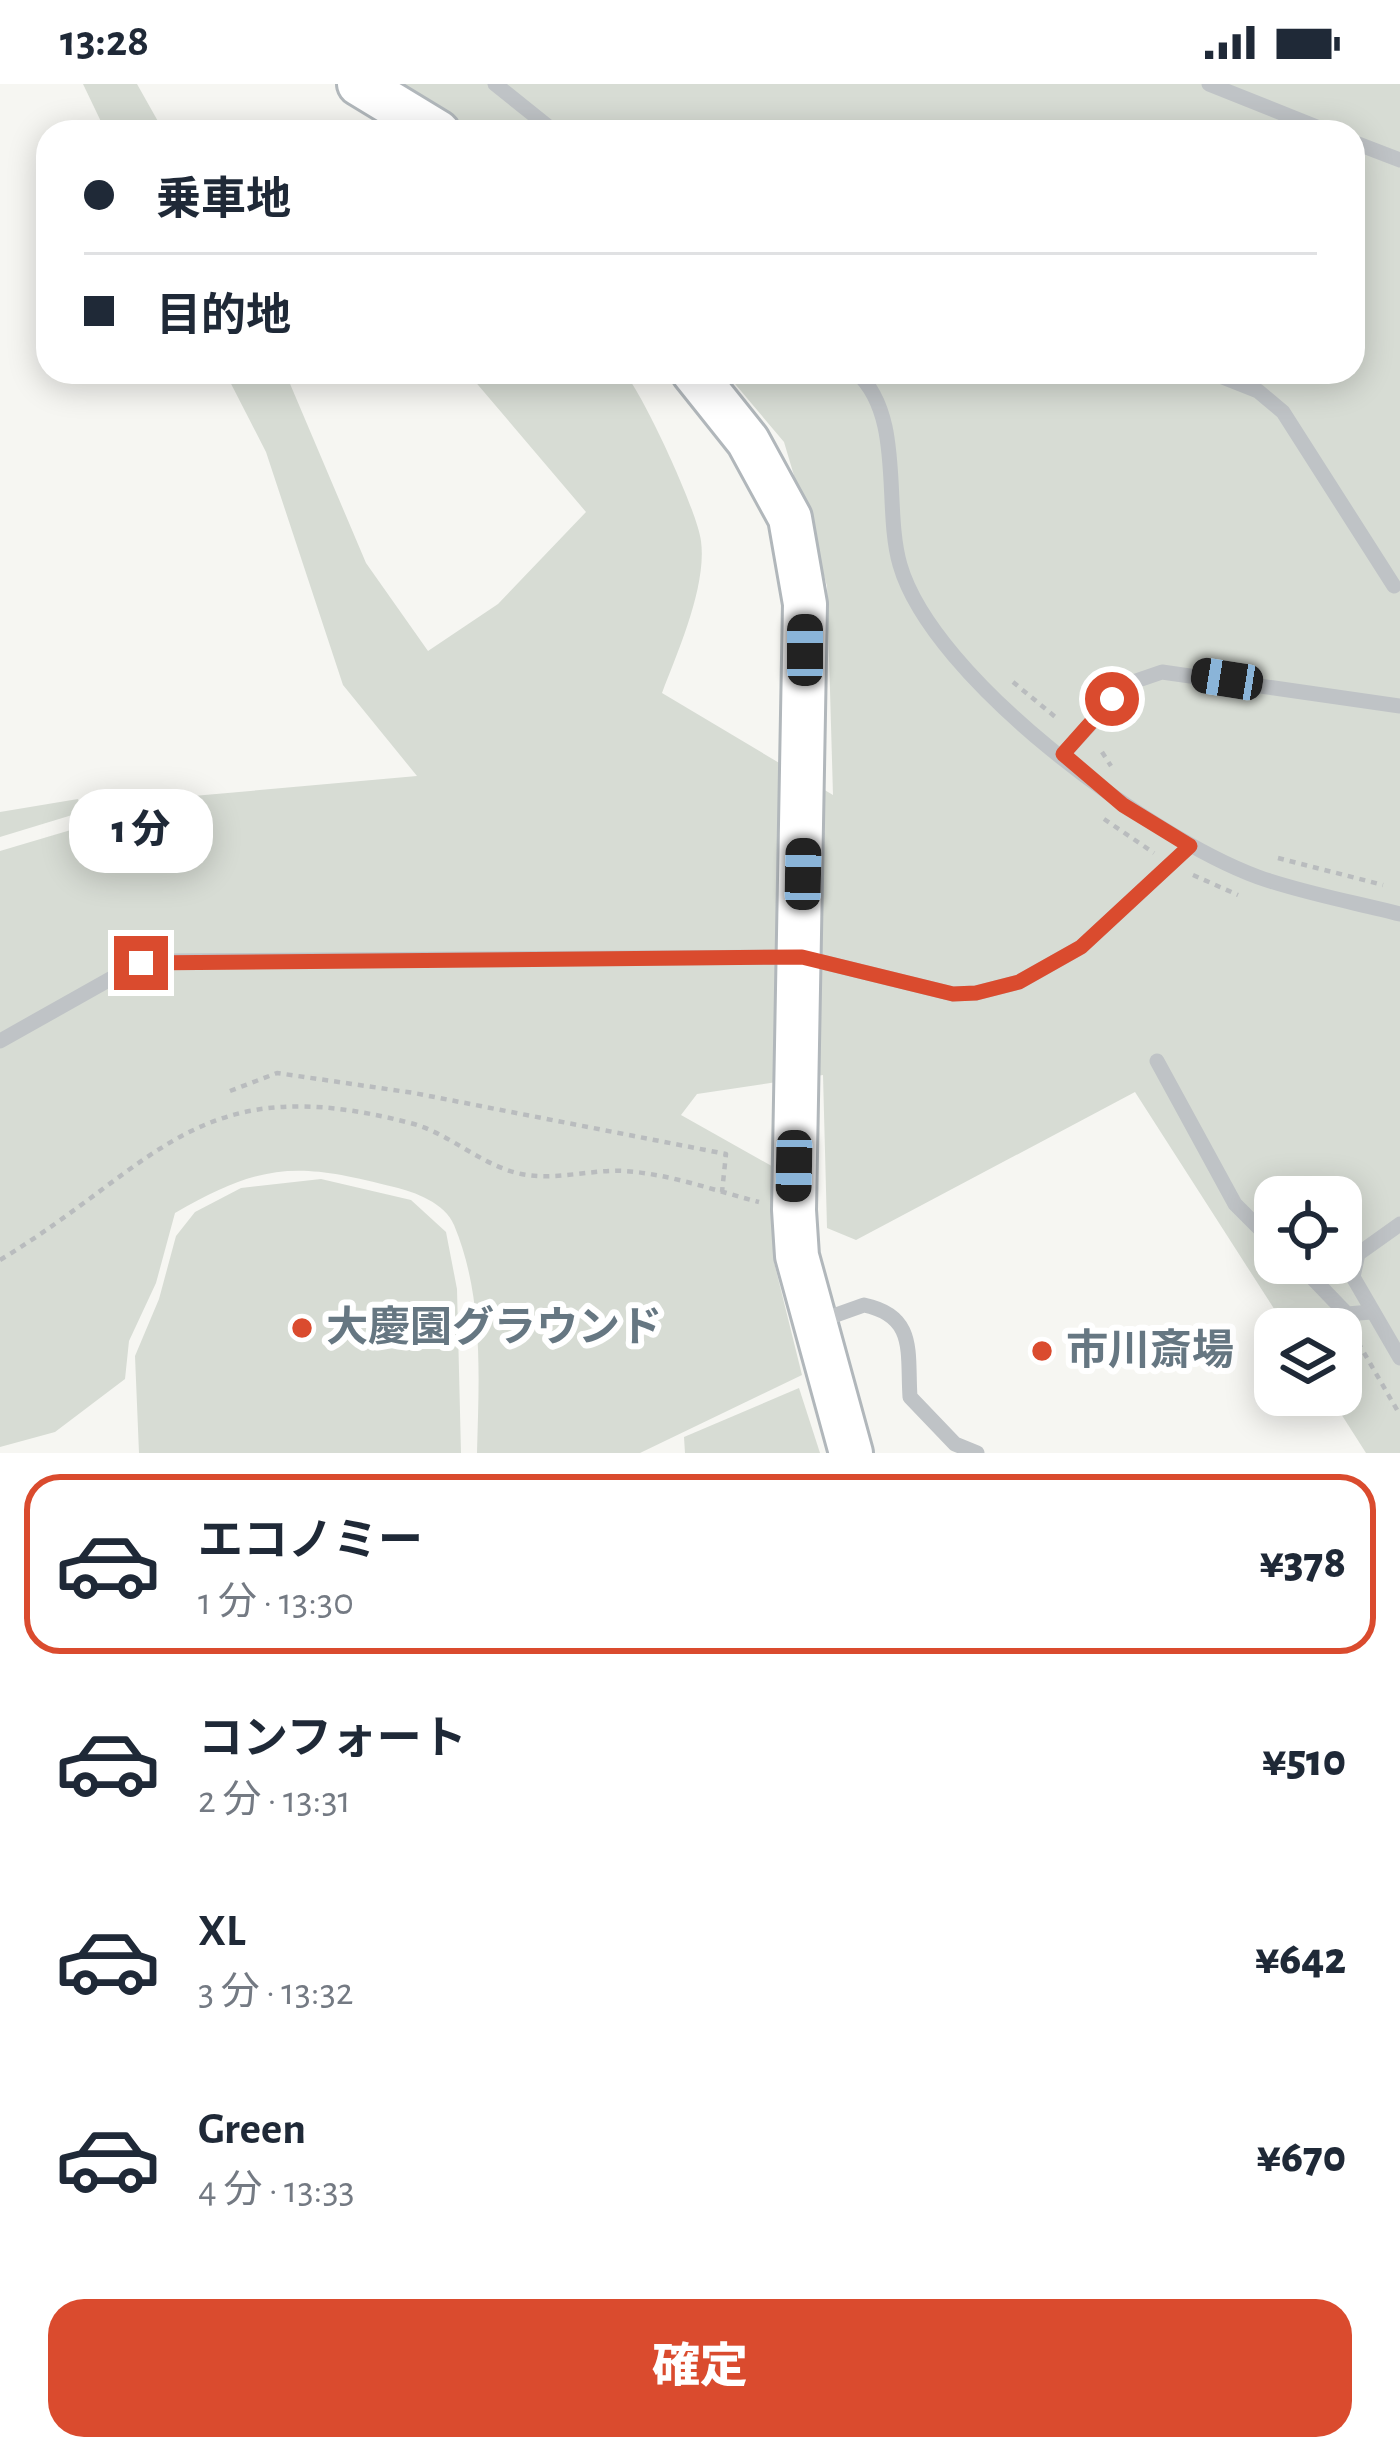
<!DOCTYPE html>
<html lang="ja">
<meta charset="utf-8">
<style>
:root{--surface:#fff;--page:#f2f2f3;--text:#1f2937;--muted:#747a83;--line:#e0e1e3;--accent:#da4b2e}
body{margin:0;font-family:"Alegreya Sans","Noto Sans JP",sans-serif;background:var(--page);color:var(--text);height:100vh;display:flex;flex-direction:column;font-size:45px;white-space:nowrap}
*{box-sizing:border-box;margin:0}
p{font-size:39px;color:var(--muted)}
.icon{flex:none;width:66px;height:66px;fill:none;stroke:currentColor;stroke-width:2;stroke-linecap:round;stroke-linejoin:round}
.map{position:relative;height:1369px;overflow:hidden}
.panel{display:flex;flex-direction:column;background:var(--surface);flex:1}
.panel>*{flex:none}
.guide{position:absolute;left:36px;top:36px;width:1329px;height:264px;border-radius:36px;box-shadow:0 6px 30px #0003;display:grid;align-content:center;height:264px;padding:0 48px;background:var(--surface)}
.buttons{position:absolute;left:1254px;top:1092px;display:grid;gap:24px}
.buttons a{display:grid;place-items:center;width:108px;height:108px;border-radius:24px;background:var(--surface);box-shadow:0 6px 30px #0003;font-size:60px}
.end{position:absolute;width:54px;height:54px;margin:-27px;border:15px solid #da4b2e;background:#fff;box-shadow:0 0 0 6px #fff}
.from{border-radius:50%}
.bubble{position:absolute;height:84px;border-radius:36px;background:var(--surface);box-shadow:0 6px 30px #0003;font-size:39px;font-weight:800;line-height:84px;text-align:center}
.car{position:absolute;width:36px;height:72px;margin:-36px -18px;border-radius:15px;box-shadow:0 0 9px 3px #0007;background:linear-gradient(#222 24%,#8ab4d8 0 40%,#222 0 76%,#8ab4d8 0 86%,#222 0)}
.guide b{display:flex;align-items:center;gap:42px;height:114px;font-size:45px}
.guide b+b{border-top:3px solid var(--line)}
.guide i{width:30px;height:30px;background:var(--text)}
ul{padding:21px 0 0;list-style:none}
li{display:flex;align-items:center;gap:36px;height:180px;margin:0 24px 18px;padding:0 24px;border:6px solid transparent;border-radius:36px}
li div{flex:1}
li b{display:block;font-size:45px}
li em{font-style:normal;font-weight:800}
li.selected{border-color:var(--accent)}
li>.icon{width:108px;height:108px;stroke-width:1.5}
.action{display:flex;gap:24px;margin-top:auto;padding:24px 48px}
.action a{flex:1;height:138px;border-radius:36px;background:var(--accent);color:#fff;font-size:48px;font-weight:800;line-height:138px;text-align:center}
.status{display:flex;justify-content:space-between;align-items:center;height:84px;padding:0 60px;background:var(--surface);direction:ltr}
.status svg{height:33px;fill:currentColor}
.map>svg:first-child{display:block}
.green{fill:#d7dcd4;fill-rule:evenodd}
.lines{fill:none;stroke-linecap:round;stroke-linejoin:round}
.secondary-casing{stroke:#b1b7bb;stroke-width:48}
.path{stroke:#b9bcbe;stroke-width:4.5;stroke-dasharray:6 6;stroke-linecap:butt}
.lane{stroke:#bfc3c6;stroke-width:15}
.secondary{stroke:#fff;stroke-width:42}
.route{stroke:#da4b2e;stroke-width:15}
.poi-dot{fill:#da4b2e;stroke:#fff;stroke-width:4.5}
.labels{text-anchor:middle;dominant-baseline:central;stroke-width:12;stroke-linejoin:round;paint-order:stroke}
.poi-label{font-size:42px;font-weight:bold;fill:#667782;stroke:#fff;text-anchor:start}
</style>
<div class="status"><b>13:28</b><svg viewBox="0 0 49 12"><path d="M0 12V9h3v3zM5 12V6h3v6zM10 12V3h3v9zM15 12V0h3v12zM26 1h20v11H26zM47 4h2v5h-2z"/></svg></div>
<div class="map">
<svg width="1400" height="1369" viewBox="0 0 1400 1369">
<rect width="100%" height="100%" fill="#f6f6f2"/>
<g class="green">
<polygon points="83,0 137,0 164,48 106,48"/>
<path d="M 394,0 L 1400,0 L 1400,1369 L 1366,1369 L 1329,1311 L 1341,1311 L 1341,1245 L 1287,1245 L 1135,1008 L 856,1156 L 827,1144 L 823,991 L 697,1010 L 681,1031 L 777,1085 L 774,1178 L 802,1291 L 640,1369 L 477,1369 C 479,1293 484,1213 454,1141 C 445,1119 415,1108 394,1103 C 298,1078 263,1078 175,1129 L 156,1199 L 129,1257 L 125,1295 L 55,1348 L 0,1363 L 0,767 L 182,713 L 417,692 L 343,601 L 266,368 L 225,288 L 285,288 L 366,479 L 428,567 L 498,520 L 586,428 L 467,288 L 624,288 C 644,312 697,426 701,457 C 707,502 678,567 662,609 L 833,711 L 827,502 L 784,358 L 725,288 L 1353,288 L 1353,48 L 468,48 ZM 1275,1113 L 1341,1113 L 1341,1179 L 1275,1179 Z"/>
<polygon points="78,715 82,728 0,753 0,728"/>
<polygon points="321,1095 411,1116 446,1148 457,1205 461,1369 139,1369 135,1272 159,1215 176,1152 195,1128 241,1104"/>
<polygon points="799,1304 820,1369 685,1369 684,1353"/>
</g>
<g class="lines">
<g class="secondary-casing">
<g id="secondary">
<polyline points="359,0 438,48"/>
<polyline points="693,288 748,357 790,434 805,520 794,1126 797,1172 851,1369"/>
</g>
</g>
<g class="path">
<polyline points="1013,598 1059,636"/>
<polyline points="1102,668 1111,682"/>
<polyline points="1104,735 1154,769"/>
<polyline points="1278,774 1383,801"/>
<polyline points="1193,791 1238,811"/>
<polyline points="230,1007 277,989 414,1009 726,1070 722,1108"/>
<path d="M 0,1176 C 160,1079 197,983 410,1039 C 449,1049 478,1079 517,1089 C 552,1098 590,1085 625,1087 C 670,1090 716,1107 759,1118"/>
<polyline points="1352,1248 1400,1331"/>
</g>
<g class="lane">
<polyline points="495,0 555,48"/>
<polyline points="1209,0 1329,48"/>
<polyline points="1353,58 1400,76"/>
<path d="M 856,288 C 905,332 883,423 900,481 C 933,595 1149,753 1258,793 C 1303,809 1353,818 1400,830"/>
<polyline points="1210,288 1258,307 1283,328 1394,502"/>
<polyline points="1063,670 1127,600 1162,588 1400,622"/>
<polyline points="0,957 128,885 158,877 802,873 953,910 976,909 1019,898 1081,863 1190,762"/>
<polyline points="1157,977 1235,1120 1275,1160"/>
<polyline points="1400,1140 1358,1170 1353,1193 1400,1274"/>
<polyline points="1298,1179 1347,1230 1371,1228"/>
<path d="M 819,1237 L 864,1221 C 917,1232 907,1269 910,1313 L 955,1360 L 977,1369"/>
</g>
<use href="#secondary" class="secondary"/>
</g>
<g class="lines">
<polyline class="route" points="141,879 802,873 953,910 976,909 1019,898 1081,863 1190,762 1123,721 1063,670 1112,615"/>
</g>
<g class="poi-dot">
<circle cx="302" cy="1244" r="12"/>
<circle cx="1042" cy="1267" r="12"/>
</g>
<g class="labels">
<g class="poi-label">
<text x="326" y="1244">大慶園グラウンド</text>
<text x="1066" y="1267">市川斎場</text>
</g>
</g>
</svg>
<div class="buttons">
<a><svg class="icon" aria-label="locate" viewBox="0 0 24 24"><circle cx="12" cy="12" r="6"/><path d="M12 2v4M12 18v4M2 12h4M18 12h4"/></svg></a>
<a><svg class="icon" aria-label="layers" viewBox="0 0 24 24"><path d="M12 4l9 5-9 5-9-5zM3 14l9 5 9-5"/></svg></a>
</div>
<i class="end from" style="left:1112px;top:615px"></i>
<i class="end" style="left:141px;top:879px"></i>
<div class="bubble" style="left:69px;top:705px;width:144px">1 分</div>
<i class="car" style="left:805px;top:566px;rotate:0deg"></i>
<i class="car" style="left:1227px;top:595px;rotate:279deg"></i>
<i class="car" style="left:803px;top:790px;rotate:1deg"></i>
<i class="car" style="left:794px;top:1082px;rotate:181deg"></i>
<div class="guide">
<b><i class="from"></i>乗車地</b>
<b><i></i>目的地</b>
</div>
</div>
<section class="panel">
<ul>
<li class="selected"><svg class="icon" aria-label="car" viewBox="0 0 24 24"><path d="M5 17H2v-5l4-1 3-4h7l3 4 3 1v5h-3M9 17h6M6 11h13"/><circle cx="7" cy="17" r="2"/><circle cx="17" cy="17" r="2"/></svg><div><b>エコノミー</b><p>1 分 · 13:30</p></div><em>¥378</em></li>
<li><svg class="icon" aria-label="car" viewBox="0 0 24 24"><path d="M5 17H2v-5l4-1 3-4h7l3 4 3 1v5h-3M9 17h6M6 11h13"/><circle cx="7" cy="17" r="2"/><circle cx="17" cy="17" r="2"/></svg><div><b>コンフォート</b><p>2 分 · 13:31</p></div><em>¥510</em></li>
<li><svg class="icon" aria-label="car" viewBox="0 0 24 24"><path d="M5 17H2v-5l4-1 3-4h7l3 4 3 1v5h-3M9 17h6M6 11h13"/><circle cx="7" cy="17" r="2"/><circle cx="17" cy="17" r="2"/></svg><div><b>XL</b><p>3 分 · 13:32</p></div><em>¥642</em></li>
<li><svg class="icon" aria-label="car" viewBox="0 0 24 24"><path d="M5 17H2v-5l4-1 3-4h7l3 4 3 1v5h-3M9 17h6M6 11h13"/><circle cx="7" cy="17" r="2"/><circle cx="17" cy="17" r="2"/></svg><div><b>Green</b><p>4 分 · 13:33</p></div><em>¥670</em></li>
</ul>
<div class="action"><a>確定</a></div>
</section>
